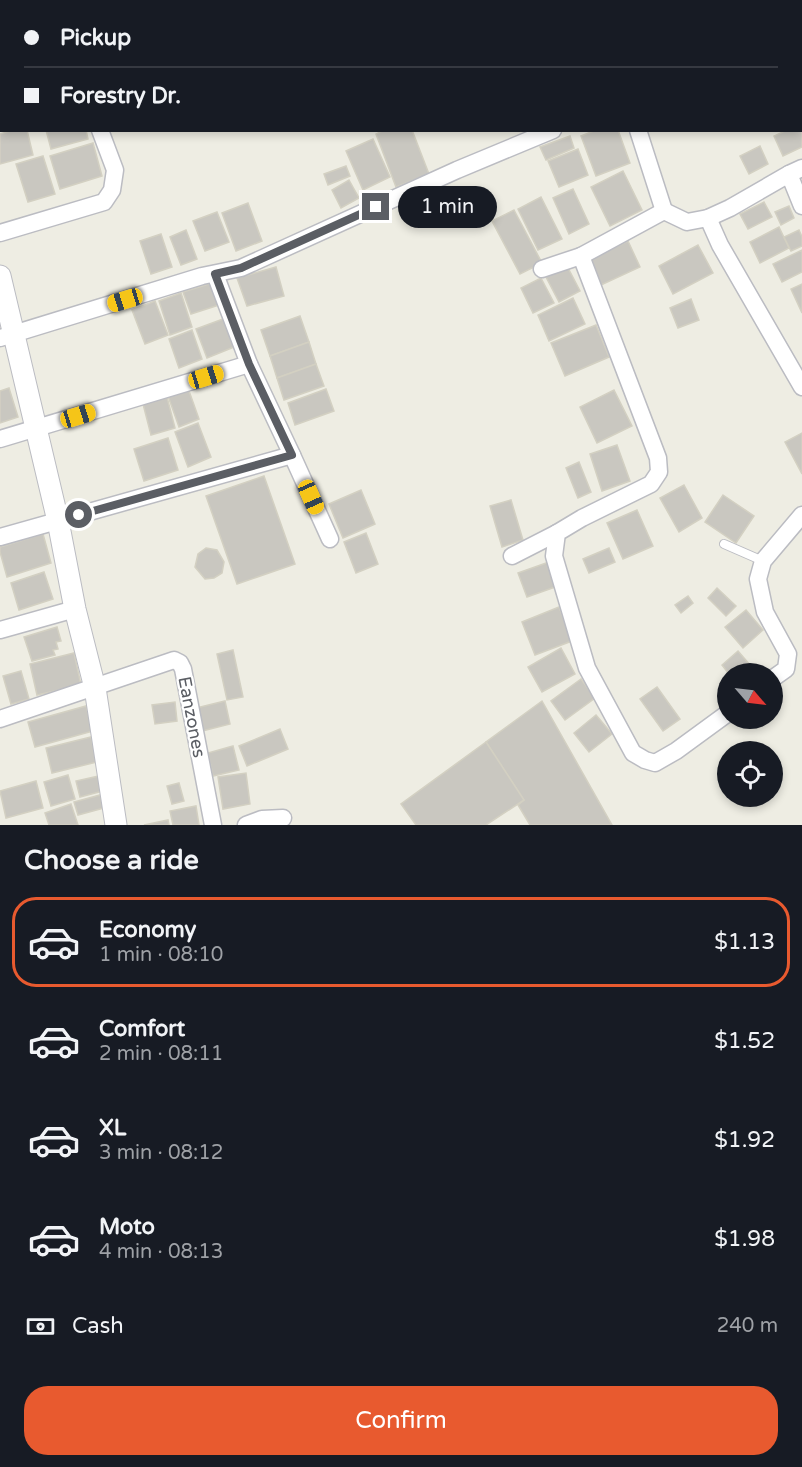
<!DOCTYPE html>
<meta charset="utf-8">
<style>
:root{--surface:#171b24;--page:#20242c;--text:#f1f3f6;--muted:#9ea1a6;--line:#363941;--accent:#e85a2f}
body{margin:0;font-family:"Varela Round",sans-serif;background:var(--page);color:var(--text);height:100vh;display:flex;flex-direction:column;font-size:22px;white-space:nowrap}
*{box-sizing:border-box;margin:0}
p{font-size:20px;color:var(--muted)}
.icon{flex:none;width:33px;height:33px;fill:none;stroke:currentColor;stroke-width:2;stroke-linecap:round;stroke-linejoin:round}
.map{position:relative;height:825px;overflow:hidden}
.panel{display:flex;flex-direction:column;background:var(--surface);flex:1}
.panel>*{flex:none}
.top-card{position:absolute;left:0px;top:0px;width:802px;height:132px;box-shadow:0 3px 9px #0003;display:grid;align-content:center;height:132px;padding:0 24px;background:var(--surface)}
.needle{width:39px;rotate:118deg}
.buttons{position:absolute;left:717px;top:663px;display:grid;gap:12px}
.buttons a{display:grid;place-items:center;width:66px;height:66px;border-radius:50%;background:var(--surface);box-shadow:0 3px 9px #0003;font-size:30px}
.end{position:absolute;width:27px;height:27px;margin:-14px;border:8px solid #5b5e64;background:#fff;box-shadow:0 0 0 3px #fff}
.from{border-radius:50%}
.bubble{position:absolute;height:42px;border-radius:21px;background:var(--surface);box-shadow:0 3px 9px #0003;font-size:20px;font-weight:600;line-height:42px;text-align:center}
.car{position:absolute;width:18px;height:36px;margin:-18px -9px;border-radius:8px;box-shadow:0 0 4px 2px #0007;background:linear-gradient(#f5c518 24%,#345 0 40%,#f5c518 0 76%,#345 0 86%,#f5c518 0)}
.top-card b{display:flex;align-items:center;gap:21px;height:57px;font-size:22px}
.top-card b+b{border-top:2px solid var(--line)}
.top-card i{width:15px;height:15px;background:var(--text)}
ul{padding:0;list-style:none}
li{display:flex;align-items:center;gap:18px;height:90px;margin:0 12px 9px;padding:0 12px;border:3px solid transparent;border-radius:24px}
li div{flex:1}
li b{display:block;font-size:22px}
li em{font-style:normal;font-weight:600}
li.selected{border-color:var(--accent)}
li>.icon{width:54px;height:54px;stroke-width:1.5}
h2{padding:0 24px;font-size:27px;line-height:72px}
.pay{display:flex;align-items:center;gap:15px;height:66px;padding:0 24px;font-size:22px}
.pay p{margin-inline-start:auto}
.action{display:flex;gap:12px;margin-top:auto;padding:12px 24px}
.action a{flex:1;height:69px;border-radius:24px;background:var(--accent);color:#fff;font-size:24px;font-weight:600;line-height:69px;text-align:center}
.map>svg:first-child{display:block}
.building{fill:#c9c7c0;stroke:#d3d0c2;stroke-width:1.5}
.lines{fill:none;stroke-linecap:round;stroke-linejoin:round}
.service-casing{stroke:#bbbcc2;stroke-width:10}
.minor-casing{stroke:#bbbcc2;stroke-width:19}
.tertiary-casing{stroke:#bbbcc2;stroke-width:23}
.service{stroke:#fff;stroke-width:8}
.minor{stroke:#fff;stroke-width:16}
.tertiary{stroke:#fff;stroke-width:21}
.route{stroke:#5b5e64;stroke-width:8}
.labels{text-anchor:middle;dominant-baseline:central;stroke-width:4.5;stroke-linejoin:round;paint-order:stroke}
.street-label{font-size:18px;fill:#5b5e64;stroke:#fff}
</style>
<div class="map">
<svg width="802" height="825" viewBox="0 0 802 825">
<rect width="100%" height="100%" fill="#eeede3"/>
<g class="building">
<polygon points="66,0 98,0 99,2 67,2"/>
<polygon points="801,124 802,124 802,147 783,156 774,136 787,130 801,130"/>
<polygon points="13,130 27,130 33,155 0,164 0,134"/>
<polygon points="46,130 86,130 88,139 51,149"/>
<polygon points="384,130 412,130 429,174 396,187 376,134"/>
<polygon points="596,130 618,130 630,163 596,176 581,136"/>
<polygon points="570,136 574,148 546,160 540,147"/>
<polygon points="373,139 390,177 363,190 346,151"/>
<polygon points="93,143 102,176 60,189 50,156"/>
<polygon points="760,146 768,164 749,174 740,156"/>
<polygon points="578,149 588,175 559,187 548,161"/>
<polygon points="43,156 55,194 28,202 16,164"/>
<polygon points="346,166 350,176 328,185 324,174"/>
<polygon points="623,171 642,210 610,226 591,187"/>
<polygon points="349,180 359,198 341,208 332,190"/>
<polygon points="573,189 589,224 569,234 553,198"/>
<polygon points="541,197 562,239 538,250 518,209"/>
<polygon points="764,202 772,217 748,229 740,214"/>
<polygon points="248,203 262,241 236,251 222,213"/>
<polygon points="789,206 794,218 781,225 775,212"/>
<polygon points="514,210 542,263 520,274 492,221"/>
<polygon points="217,212 229,242 205,251 193,221"/>
<polygon points="779,227 789,248 760,263 750,242"/>
<polygon points="186,230 197,259 181,265 170,237"/>
<polygon points="799,230 802,237 802,246 791,251 784,237"/>
<polygon points="161,234 172,267 151,274 140,241"/>
<polygon points="628,241 640,267 601,285 590,259"/>
<polygon points="698,245 713,273 673,294 659,266"/>
<polygon points="802,250 802,272 782,282 773,264"/>
<polygon points="566,264 580,291 559,302 545,275"/>
<polygon points="276,267 284,296 247,306 237,278"/>
<polygon points="541,278 554,303 533,313 521,288"/>
<polygon points="212,283 219,305 191,314 183,292"/>
<polygon points="802,284 802,313 791,289"/>
<polygon points="181,293 192,327 170,335 159,301"/>
<polygon points="573,298 585,324 549,341 538,315"/>
<polygon points="691,299 699,320 678,328 670,308"/>
<polygon points="155,301 168,335 145,344 132,310"/>
<polygon points="300,316 309,342 270,356 261,330"/>
<polygon points="223,319 234,347 207,358 196,329"/>
<polygon points="596,325 609,357 565,376 551,343"/>
<polygon points="192,330 202,359 179,368 169,339"/>
<polygon points="309,342 316,364 277,378 270,356"/>
<polygon points="316,364 324,386 284,400 277,378"/>
<polygon points="9,388 18,417 0,423 0,391"/>
<polygon points="188,388 199,419 179,427 168,396"/>
<polygon points="326,389 334,411 295,425 288,403"/>
<polygon points="614,390 632,426 597,443 580,407"/>
<polygon points="167,397 175,428 151,435 143,404"/>
<polygon points="198,423 211,457 188,467 175,432"/>
<polygon points="802,433 802,474 785,442"/>
<polygon points="168,438 178,470 144,481 134,449"/>
<polygon points="617,445 630,481 602,491 590,454"/>
<polygon points="579,462 591,492 578,498 566,468"/>
<polygon points="264,476 295,564 237,584 206,496"/>
<polygon points="684,485 702,518 679,532 660,498"/>
<polygon points="361,490 375,524 343,538 329,504"/>
<polygon points="723,495 754,516 736,543 705,522"/>
<polygon points="511,500 523,540 502,547 490,506"/>
<polygon points="637,510 653,546 623,559 607,523"/>
<polygon points="366,533 378,564 356,573 344,542"/>
<polygon points="43,534 51,563 7,577 0,552 0,547"/>
<polygon points="206,548 217,550 224,562 222,573 214,578 205,579 195,567 198,554"/>
<polygon points="609,548 615,562 589,573 583,559"/>
<polygon points="549,562 558,586 527,597 518,573"/>
<polygon points="44,572 53,599 19,610 11,583"/>
<polygon points="717,588 736,606 726,616 708,598"/>
<polygon points="688,596 693,603 681,613 675,605"/>
<polygon points="559,607 572,641 535,655 522,622"/>
<polygon points="746,610 763,630 743,648 725,627"/>
<polygon points="57,627 61,641 56,642 58,649 53,650 55,655 32,661 24,637"/>
<polygon points="561,648 575,674 542,692 528,667"/>
<polygon points="233,650 243,697 227,700 217,654"/>
<polygon points="738,651 750,665 739,674 729,674 722,665"/>
<polygon points="74,653 81,685 37,695 30,664"/>
<polygon points="21,671 29,699 11,704 3,676"/>
<polygon points="581,679 595,698 565,720 551,701"/>
<polygon points="657,687 680,719 663,731 640,699"/>
<polygon points="225,701 230,724 202,731 196,708"/>
<polygon points="542,701 612,825 530,825 518,805 524,800 486,742"/>
<polygon points="175,702 177,721 155,724 152,705"/>
<polygon points="86,706 93,731 35,747 28,722"/>
<polygon points="596,715 612,734 589,752 574,733"/>
<polygon points="280,729 288,749 247,766 239,746"/>
<polygon points="91,737 97,762 52,773 46,748"/>
<polygon points="486,742 524,800 486,825 416,825 401,804"/>
<polygon points="233,746 239,770 213,776 208,753"/>
<polygon points="246,773 250,804 223,809 218,777"/>
<polygon points="68,775 75,799 51,806 44,782"/>
<polygon points="99,776 103,791 80,797 76,781"/>
<polygon points="36,781 43,808 6,818 0,791"/>
<polygon points="179,783 184,801 172,804 167,786"/>
<polygon points="100,795 104,808 78,815 74,802"/>
<polygon points="71,804 78,825 49,825 45,813"/>
<polygon points="196,806 199,825 173,825 170,811"/>
<polygon points="168,820 169,825 144,825"/>
</g>
<g class="lines">
<g class="service-casing">
<polyline id="service" points="724,544 763,561"/>
</g>
<g class="minor-casing">
<g id="minor">
<polyline points="38,0 39,2"/>
<polyline points="280,0 281,2"/>
<polyline points="598,0 598,2"/>
<polyline points="740,0 741,2"/>
<polyline points="534,2 538,0"/>
<polyline points="638,130 664,211"/>
<polyline points="789,174 802,206"/>
<polyline points="708,218 720,245 802,387"/>
<polyline points="0,233 104,202 112,190 115,170 100,130"/>
<polyline points="581,256 658,458 659,472 651,484 582,518 557,533 554,556 587,668 633,753 645,760 655,763 676,751 728,713"/>
<polyline points="542,269 581,256 664,211 687,222 708,218 730,208 789,174 802,168"/>
<polyline points="215,274 249,364 292,455 330,539"/>
<polyline points="0,338 202,276 241,268 457,170 553,130"/>
<polyline points="0,439 249,364"/>
<polyline points="0,537 292,455"/>
<polyline points="512,556 557,533"/>
<polyline points="0,630 75,609"/>
<polyline points="772,679 786,669 788,654 765,612 758,579 763,561 802,515"/>
<polyline points="0,719 174,660 180,663 183,669 213,825"/>
<polyline points="246,825 262,819 283,818"/>
</g>
</g>
<g class="tertiary-casing">
<polyline id="tertiary" points="0,276 58,521 75,609 95,688 116,825"/>
</g>
<use href="#service" class="service"/>
<use href="#minor" class="minor"/>
<use href="#tertiary" class="tertiary"/>
</g>
<g class="lines">
<polyline class="route" points="79,515 292,455 249,364 215,274 241,268 376,207"/>
</g>
<g class="labels">
<g class="street-label">
<text transform="translate(192 717) rotate(79)">Eanzones</text>
</g>
</g>
</svg>
<div class="buttons">
<a><svg class="needle" viewBox="-14 -14 28 28"><path d="M0-13l5 13h-10z" fill="#e53935"/><path d="M0 13l5-13h-10z" fill="#9ea1a6"/></svg></a>
<a><svg class="icon" aria-label="locate" viewBox="0 0 24 24"><circle cx="12" cy="12" r="6"/><path d="M12 2v4M12 18v4M2 12h4M18 12h4"/></svg></a>
</div>
<i class="end from" style="left:79px;top:515px"></i>
<i class="end" style="left:376px;top:207px"></i>
<div class="bubble" style="left:398px;top:186px;width:99px">1 min</div>
<i class="car" style="left:125px;top:300px;rotate:253deg"></i>
<i class="car" style="left:206px;top:377px;rotate:73deg"></i>
<i class="car" style="left:78px;top:416px;rotate:73deg"></i>
<i class="car" style="left:311px;top:497px;rotate:156deg"></i>
<div class="top-card">
<b><i class="from"></i>Pickup</b>
<b><i></i>Forestry Dr.</b>
</div>
</div>
<section class="panel">
<h2>Choose a ride</h2>
<ul>
<li class="selected"><svg class="icon" aria-label="car" viewBox="0 0 24 24"><path d="M5 17H2v-5l4-1 3-4h7l3 4 3 1v5h-3M9 17h6M6 11h13"/><circle cx="7" cy="17" r="2"/><circle cx="17" cy="17" r="2"/></svg><div><b>Economy</b><p>1 min · 08:10</p></div><em>$1.13</em></li>
<li><svg class="icon" aria-label="car" viewBox="0 0 24 24"><path d="M5 17H2v-5l4-1 3-4h7l3 4 3 1v5h-3M9 17h6M6 11h13"/><circle cx="7" cy="17" r="2"/><circle cx="17" cy="17" r="2"/></svg><div><b>Comfort</b><p>2 min · 08:11</p></div><em>$1.52</em></li>
<li><svg class="icon" aria-label="car" viewBox="0 0 24 24"><path d="M5 17H2v-5l4-1 3-4h7l3 4 3 1v5h-3M9 17h6M6 11h13"/><circle cx="7" cy="17" r="2"/><circle cx="17" cy="17" r="2"/></svg><div><b>XL</b><p>3 min · 08:12</p></div><em>$1.92</em></li>
<li><svg class="icon" aria-label="car" viewBox="0 0 24 24"><path d="M5 17H2v-5l4-1 3-4h7l3 4 3 1v5h-3M9 17h6M6 11h13"/><circle cx="7" cy="17" r="2"/><circle cx="17" cy="17" r="2"/></svg><div><b>Moto</b><p>4 min · 08:13</p></div><em>$1.98</em></li>
</ul>
<div class="pay"><svg class="icon" aria-label="cash" viewBox="0 0 24 24"><path d="M3 7h18v10H3z"/><circle cx="12" cy="12" r="2"/></svg>Cash<p>240 m</p></div>
<div class="action"><a>Confirm</a></div>
</section>
